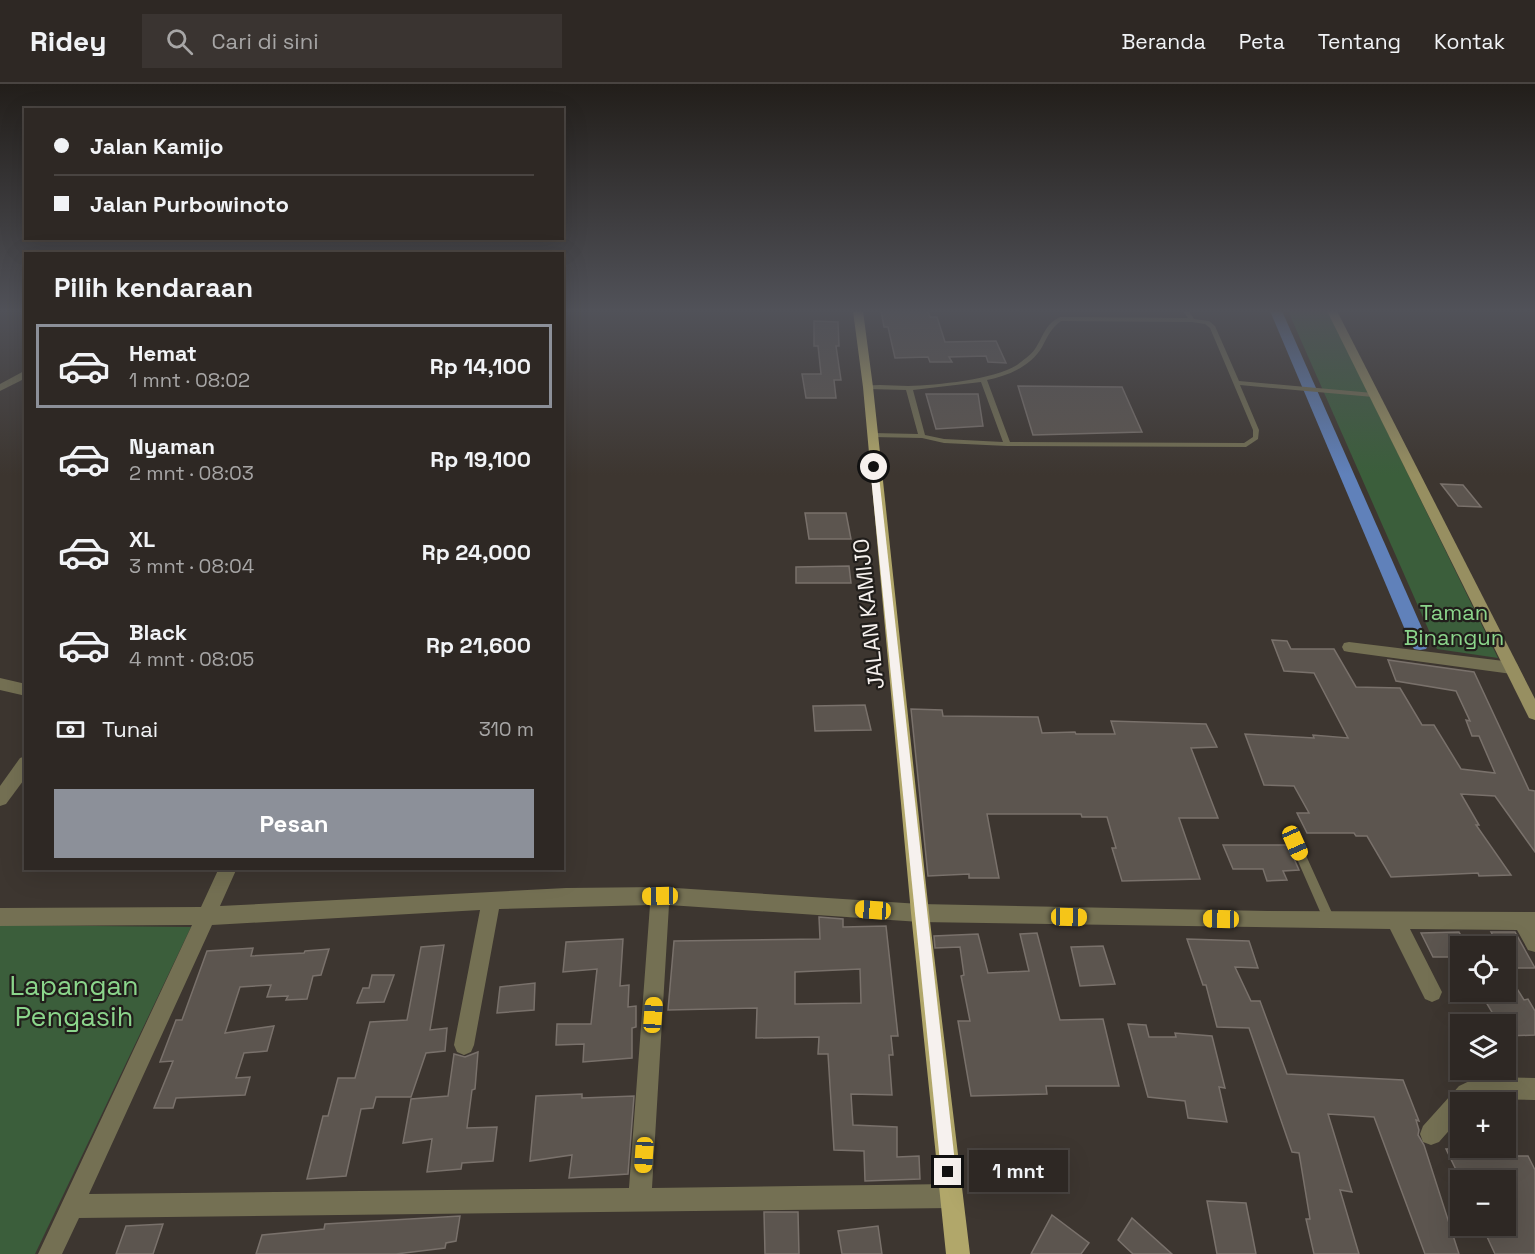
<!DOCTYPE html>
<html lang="id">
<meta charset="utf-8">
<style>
:root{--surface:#2e2824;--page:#3a3431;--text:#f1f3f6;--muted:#a7a6a6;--line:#494441;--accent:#8c9099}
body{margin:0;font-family:"Space Grotesk",sans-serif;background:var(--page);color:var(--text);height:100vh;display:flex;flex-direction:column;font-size:22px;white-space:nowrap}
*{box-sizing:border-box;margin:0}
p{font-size:20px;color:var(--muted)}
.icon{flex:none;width:33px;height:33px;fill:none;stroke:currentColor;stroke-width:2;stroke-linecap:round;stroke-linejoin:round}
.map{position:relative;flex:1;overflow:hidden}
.side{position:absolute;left:24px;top:168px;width:540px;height:618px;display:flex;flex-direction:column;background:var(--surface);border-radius:0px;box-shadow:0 6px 24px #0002,0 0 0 2px var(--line)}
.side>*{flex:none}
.guide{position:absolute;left:24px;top:24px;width:540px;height:132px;border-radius:0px;box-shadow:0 6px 24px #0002,0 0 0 2px var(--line);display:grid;align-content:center;height:132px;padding:0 30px;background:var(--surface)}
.controls{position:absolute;left:1450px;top:852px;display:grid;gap:12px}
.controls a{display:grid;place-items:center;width:66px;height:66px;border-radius:0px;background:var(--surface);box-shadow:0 6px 24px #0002,0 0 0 2px var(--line);font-size:30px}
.end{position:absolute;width:27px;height:27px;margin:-14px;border:8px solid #f6f1ee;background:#111;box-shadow:0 0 0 3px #111}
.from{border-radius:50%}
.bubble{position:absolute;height:42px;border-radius:0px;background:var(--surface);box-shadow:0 6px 24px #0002,0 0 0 2px var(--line);font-size:20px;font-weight:600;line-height:42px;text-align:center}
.car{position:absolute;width:18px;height:36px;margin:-18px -9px;border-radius:8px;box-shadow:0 0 4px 2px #0007;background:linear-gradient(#f5c518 24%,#345 0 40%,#f5c518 0 76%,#345 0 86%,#f5c518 0)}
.guide b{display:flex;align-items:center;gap:21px;height:57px;font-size:22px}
.guide b+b{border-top:2px solid var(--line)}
.guide i{width:15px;height:15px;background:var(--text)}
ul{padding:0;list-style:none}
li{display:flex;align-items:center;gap:18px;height:84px;margin:0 12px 9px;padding:0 18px;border:3px solid transparent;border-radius:0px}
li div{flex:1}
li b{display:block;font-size:22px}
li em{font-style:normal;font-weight:600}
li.selected{border-color:var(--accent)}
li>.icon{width:54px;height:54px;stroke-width:1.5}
h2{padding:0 30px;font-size:27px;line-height:72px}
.pay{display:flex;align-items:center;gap:15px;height:66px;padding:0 30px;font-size:22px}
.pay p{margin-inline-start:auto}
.button{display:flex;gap:12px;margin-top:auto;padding:12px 30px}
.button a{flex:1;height:69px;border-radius:0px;background:var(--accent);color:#fff;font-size:24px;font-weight:600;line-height:69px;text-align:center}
header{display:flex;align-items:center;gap:36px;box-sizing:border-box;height:84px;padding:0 30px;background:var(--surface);border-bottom:2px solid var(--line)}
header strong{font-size:28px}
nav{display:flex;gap:33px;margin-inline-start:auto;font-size:21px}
.search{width:420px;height:54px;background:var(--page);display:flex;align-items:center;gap:15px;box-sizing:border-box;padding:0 21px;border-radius:0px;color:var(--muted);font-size:22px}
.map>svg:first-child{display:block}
.green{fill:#3b5e3b}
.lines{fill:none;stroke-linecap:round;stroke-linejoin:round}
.canal{fill:#6081ba;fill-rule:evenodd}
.building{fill:#5c554f;stroke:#79716b;stroke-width:1.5;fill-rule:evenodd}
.service{fill:#747053;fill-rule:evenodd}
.minor{fill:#747053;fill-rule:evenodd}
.secondary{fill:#978f61;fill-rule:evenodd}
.primary{fill:#b1a76a;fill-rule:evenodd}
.route{fill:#f6f1ee}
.labels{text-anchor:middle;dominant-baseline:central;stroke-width:4.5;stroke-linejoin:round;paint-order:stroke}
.park-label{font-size:22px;fill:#8bd58b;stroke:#211e1b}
.street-label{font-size:22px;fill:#f6f1ee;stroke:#211e1b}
.near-park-label{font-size:27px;fill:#8bd58b;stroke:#211e1b}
</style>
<header>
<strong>Ridey</strong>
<div class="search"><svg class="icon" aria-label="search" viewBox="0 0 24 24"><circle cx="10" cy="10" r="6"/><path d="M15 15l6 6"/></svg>Cari di sini</div>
<nav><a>Beranda</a><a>Peta</a><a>Tentang</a><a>Kontak</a></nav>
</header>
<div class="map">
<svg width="1535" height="1170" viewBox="0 0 1535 1170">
<rect width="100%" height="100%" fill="#3d3630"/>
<g class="green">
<polygon points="1288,227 1328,227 1498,574 1437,565"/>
<polygon points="0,841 191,843 35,1170 0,1170"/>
</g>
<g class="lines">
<polygon class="canal" points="1270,227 1282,227 1429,560 1426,565 1420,566 1414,565 1411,560"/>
</g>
<g class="building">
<polygon points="881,227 928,227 930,233 937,233 945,258 996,257 1006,279 988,278 986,272 949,273 952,278 930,278 928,273 895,274 888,243 884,243"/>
<polygon points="814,237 838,238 839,262 836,262 841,296 834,296 836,314 806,314 802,290 821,290 818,262 814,262"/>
<polygon points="1018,302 1122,303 1142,348 1033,351"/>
<polygon points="926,310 978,310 983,342 936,345"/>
<polygon points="1441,400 1463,401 1481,423 1458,422"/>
<polygon points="805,429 846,429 851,455 809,455"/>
<polygon points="849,482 851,499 796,499 796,483"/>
<polygon points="1272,556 1287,557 1291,565 1334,565 1356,603 1400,604 1422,641 1434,641 1461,685 1495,689 1479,652 1472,652 1466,636 1470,637 1456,607 1396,597 1388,576 1474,588 1529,706 1535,707 1535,768 1495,712 1461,710 1479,741 1476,741 1511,791 1479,792 1478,789 1391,793 1367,752 1356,752 1354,749 1307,749 1297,729 1309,729 1294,702 1264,701 1245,650 1314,654 1313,651 1348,654 1314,589 1284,587"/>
<polygon points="865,621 871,646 815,647 813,622"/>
<polygon points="911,625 942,626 943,632 1038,633 1042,649 1075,648 1076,650 1115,650 1111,637 1206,640 1217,663 1191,664 1218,734 1179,734 1200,795 1122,797 1112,764 1116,764 1107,733 1082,733 1081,730 987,730 999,794 969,794 969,790 928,792"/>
<polygon points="1223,761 1288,761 1299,786 1283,787 1287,796 1267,797 1263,785 1233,785"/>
<path d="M 819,833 L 843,835 L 843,843 L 886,842 L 898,952 L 891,952 L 893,971 L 889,971 L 892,1011 L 851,1010 L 853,1041 L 897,1043 L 897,1073 L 919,1072 L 920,1095 L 865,1097 L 864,1067 L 834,1066 L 828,970 L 818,970 L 819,953 L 756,954 L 757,924 L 668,926 L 674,857 L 820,855 ZM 860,885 L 861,919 L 795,920 L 795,888 Z"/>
<polygon points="1459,848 1467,862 1461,862 1461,873 1433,873 1421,849"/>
<polygon points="1491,848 1515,848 1535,884 1506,884 1506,862 1499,862"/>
<polygon points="1037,849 1060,936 1103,935 1119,1002 1046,1002 1047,1010 971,1012 958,937 970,937 961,892 964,891 960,863 935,864 934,852 978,850 988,889 1029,887 1020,850"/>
<polygon points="623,855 620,902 629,901 628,923 636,922 636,943 632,944 632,974 583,978 584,960 556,961 557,940 591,940 597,885 563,888 566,858"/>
<polygon points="1187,855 1249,857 1258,884 1235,883 1251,917 1260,917 1287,990 1403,996 1419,1037 1416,1036 1419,1046 1418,1051 1424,1061 1459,1170 1425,1170 1374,1033 1328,1030 1352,1108 1340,1106 1359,1170 1314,1170 1306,1135 1310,1135 1299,1069 1292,1068 1249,944 1217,943 1206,901 1203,901"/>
<polygon points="444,861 430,946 447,944 445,967 426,969 411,1013 376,1013 373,1024 361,1025 346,1092 307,1095 323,1032 328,1032 338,994 355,994 370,938 407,936 421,863"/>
<polygon points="1103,862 1115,900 1080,902 1071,863"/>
<polygon points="253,864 251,872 304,869 305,867 329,865 321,891 313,892 307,915 286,916 288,912 267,913 271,901 240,903 225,949 274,942 267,967 244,969 236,994 250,993 245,1011 176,1014 173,1024 154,1024 173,977 160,978 176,936 182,936 207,867"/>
<polygon points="1506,887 1524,916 1528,915 1535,927 1535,951 1506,952 1506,940 1499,940 1480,908 1506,908"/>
<polygon points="372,891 394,891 384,918 357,919 363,904 369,904"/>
<polygon points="535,899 534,926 497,929 500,903"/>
<polygon points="1128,940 1146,941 1149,953 1176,953 1175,949 1212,952 1225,1004 1219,1003 1227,1038 1188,1034 1185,1017 1148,1013"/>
<polygon points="478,968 475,1005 472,1006 467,1044 497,1043 493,1077 462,1079 461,1085 427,1088 432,1055 403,1059 411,1015 448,1012 454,970 465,973"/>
<polygon points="582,1010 582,1014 634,1012 628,1090 569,1094 572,1071 530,1077 536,1012"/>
<polygon points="1509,1064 1515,1072 1528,1072 1535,1086 1535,1170 1495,1170 1482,1142 1510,1142 1506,1133 1506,1096 1461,1096 1446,1065"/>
<polygon points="1207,1117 1246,1119 1256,1170 1217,1170"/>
<polygon points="764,1128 798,1128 799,1170 765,1170"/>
<polygon points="1052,1131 1089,1159 1081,1170 1031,1170"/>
<polygon points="460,1132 456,1157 446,1159 445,1164 396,1170 256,1170 262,1151 324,1145 325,1140"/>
<polygon points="1132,1134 1172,1170 1133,1170 1118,1156"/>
<polygon points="163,1140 153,1170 116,1170 126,1142"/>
<polygon points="878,1142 882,1170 842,1170 838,1147"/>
</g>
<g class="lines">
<g class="service">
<path d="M 1183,227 L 1189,227 L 1194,235 L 1209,237 L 1215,242 L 1239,297 L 1373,309 L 1376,311 L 1373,313 L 1240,301 L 1259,346 L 1258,355 L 1246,363 L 1007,362 L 944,359 L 922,354 L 872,353 L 869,351 L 872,349 L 918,350 L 906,306 L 868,305 L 866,304 L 866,302 C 880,300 894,302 908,302 C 938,301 992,296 1017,281 C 1023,276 1030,272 1035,265 C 1043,253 1045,240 1060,233 L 1188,234 ZM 1061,237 L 1192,238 L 1205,240 L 1210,244 L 1253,346 L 1253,353 L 1244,359 L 1010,358 L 987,296 C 1008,292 1031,282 1042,263 C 1048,252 1051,244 1061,237 ZM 981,298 L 1003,358 L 944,355 L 925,351 L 913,306 Z"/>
<polygon points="1295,754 1299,756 1333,831 1335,835 1333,839 1329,840 1325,839 1290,759 1291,756"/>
</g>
<g class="minor">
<polygon points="26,286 26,294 0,307 0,300"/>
<polygon points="1349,558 1512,578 1517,580 1519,584 1517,588 1512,590 1349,568 1344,567 1342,563 1344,559"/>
<polygon points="0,594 26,600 26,612 0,606"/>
<polygon points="26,672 26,693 6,720 0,722 0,702 20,674"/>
<path d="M 219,784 L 237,784 L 220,822 L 566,804 L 660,803 L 920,820 L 1268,827 L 1535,828 L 1535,868 L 1528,866 L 1517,846 L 1410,845 L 1442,908 L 1439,915 L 1432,918 L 1425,915 L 1390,845 L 920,838 L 669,821 L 652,1104 L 951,1100 L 959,1104 L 963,1112 L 959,1120 L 951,1124 L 79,1134 L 62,1170 L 38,1170 L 192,841 L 0,842 L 0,824 L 201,823 ZM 650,821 L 629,1104 L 89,1110 L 212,841 L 480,826 L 454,961 L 457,968 L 464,971 L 471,968 L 474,961 L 499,825 Z"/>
<polygon points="1478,993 1535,994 1535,1016 1480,1015 1474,1018 1461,1018 1461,1033 1439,1058 1431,1061 1423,1058 1420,1050 1423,1042 1459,1002"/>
</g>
<polygon class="secondary" points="1327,227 1337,227 1535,615 1535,636 1529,634 1527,630"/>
<polygon class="primary" points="853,227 863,227 873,303 929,829 970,1170 946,1170 911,829 863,303"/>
</g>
<linearGradient id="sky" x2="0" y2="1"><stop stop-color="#221e1a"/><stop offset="0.58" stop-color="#515259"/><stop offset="1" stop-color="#515259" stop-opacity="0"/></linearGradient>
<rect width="1535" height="391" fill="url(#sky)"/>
<polygon class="route" points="874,381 878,383 956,1088 954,1094 948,1096 943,1094 941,1088 870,383"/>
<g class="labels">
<g class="park-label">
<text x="1454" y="528">Taman<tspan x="1454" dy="25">Binangun</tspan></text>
</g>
<g class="street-label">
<text transform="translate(868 530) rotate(-96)">JALAN KAMIJO</text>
</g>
<g class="near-park-label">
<text x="74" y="901">Lapangan<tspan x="74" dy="31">Pengasih</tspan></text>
</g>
</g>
</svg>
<div class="controls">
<a><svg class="icon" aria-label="locate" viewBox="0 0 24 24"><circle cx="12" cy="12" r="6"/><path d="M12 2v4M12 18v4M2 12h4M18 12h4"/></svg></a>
<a><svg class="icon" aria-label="layers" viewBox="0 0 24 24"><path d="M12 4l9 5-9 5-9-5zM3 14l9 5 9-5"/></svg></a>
<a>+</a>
<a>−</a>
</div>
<i class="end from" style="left:874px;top:383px"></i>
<i class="end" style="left:948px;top:1088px"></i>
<div class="bubble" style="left:969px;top:1066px;width:99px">1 mnt</div>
<i class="car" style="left:1295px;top:759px;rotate:156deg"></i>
<i class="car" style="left:660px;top:812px;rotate:269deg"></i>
<i class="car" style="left:873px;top:826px;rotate:274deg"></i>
<i class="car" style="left:1069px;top:833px;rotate:91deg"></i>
<i class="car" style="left:1221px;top:835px;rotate:271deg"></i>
<i class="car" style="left:653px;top:931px;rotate:4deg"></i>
<i class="car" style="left:644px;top:1071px;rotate:184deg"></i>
<div class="guide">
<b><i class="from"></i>Jalan Kamijo</b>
<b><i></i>Jalan Purbowinoto</b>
</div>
<section class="side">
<h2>Pilih kendaraan</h2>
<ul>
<li class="selected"><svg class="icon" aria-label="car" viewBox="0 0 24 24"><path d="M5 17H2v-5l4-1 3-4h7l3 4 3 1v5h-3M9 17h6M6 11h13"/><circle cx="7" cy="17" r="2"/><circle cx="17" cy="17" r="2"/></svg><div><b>Hemat</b><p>1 mnt · 08:02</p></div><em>Rp 14,100</em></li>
<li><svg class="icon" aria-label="car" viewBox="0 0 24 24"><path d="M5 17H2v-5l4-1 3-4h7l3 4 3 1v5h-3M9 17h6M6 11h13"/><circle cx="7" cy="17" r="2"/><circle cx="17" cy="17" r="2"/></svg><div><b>Nyaman</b><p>2 mnt · 08:03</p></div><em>Rp 19,100</em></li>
<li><svg class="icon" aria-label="car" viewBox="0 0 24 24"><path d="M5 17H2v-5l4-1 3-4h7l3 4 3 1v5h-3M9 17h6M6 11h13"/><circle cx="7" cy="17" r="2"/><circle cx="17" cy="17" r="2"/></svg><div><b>XL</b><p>3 mnt · 08:04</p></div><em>Rp 24,000</em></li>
<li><svg class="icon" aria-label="car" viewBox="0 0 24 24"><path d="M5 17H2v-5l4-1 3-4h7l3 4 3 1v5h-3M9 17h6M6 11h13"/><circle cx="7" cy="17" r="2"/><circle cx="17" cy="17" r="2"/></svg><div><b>Black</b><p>4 mnt · 08:05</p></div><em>Rp 21,600</em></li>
</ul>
<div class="pay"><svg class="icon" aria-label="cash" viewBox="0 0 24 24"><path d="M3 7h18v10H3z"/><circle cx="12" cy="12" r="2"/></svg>Tunai<p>310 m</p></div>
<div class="button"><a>Pesan</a></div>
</section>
</div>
